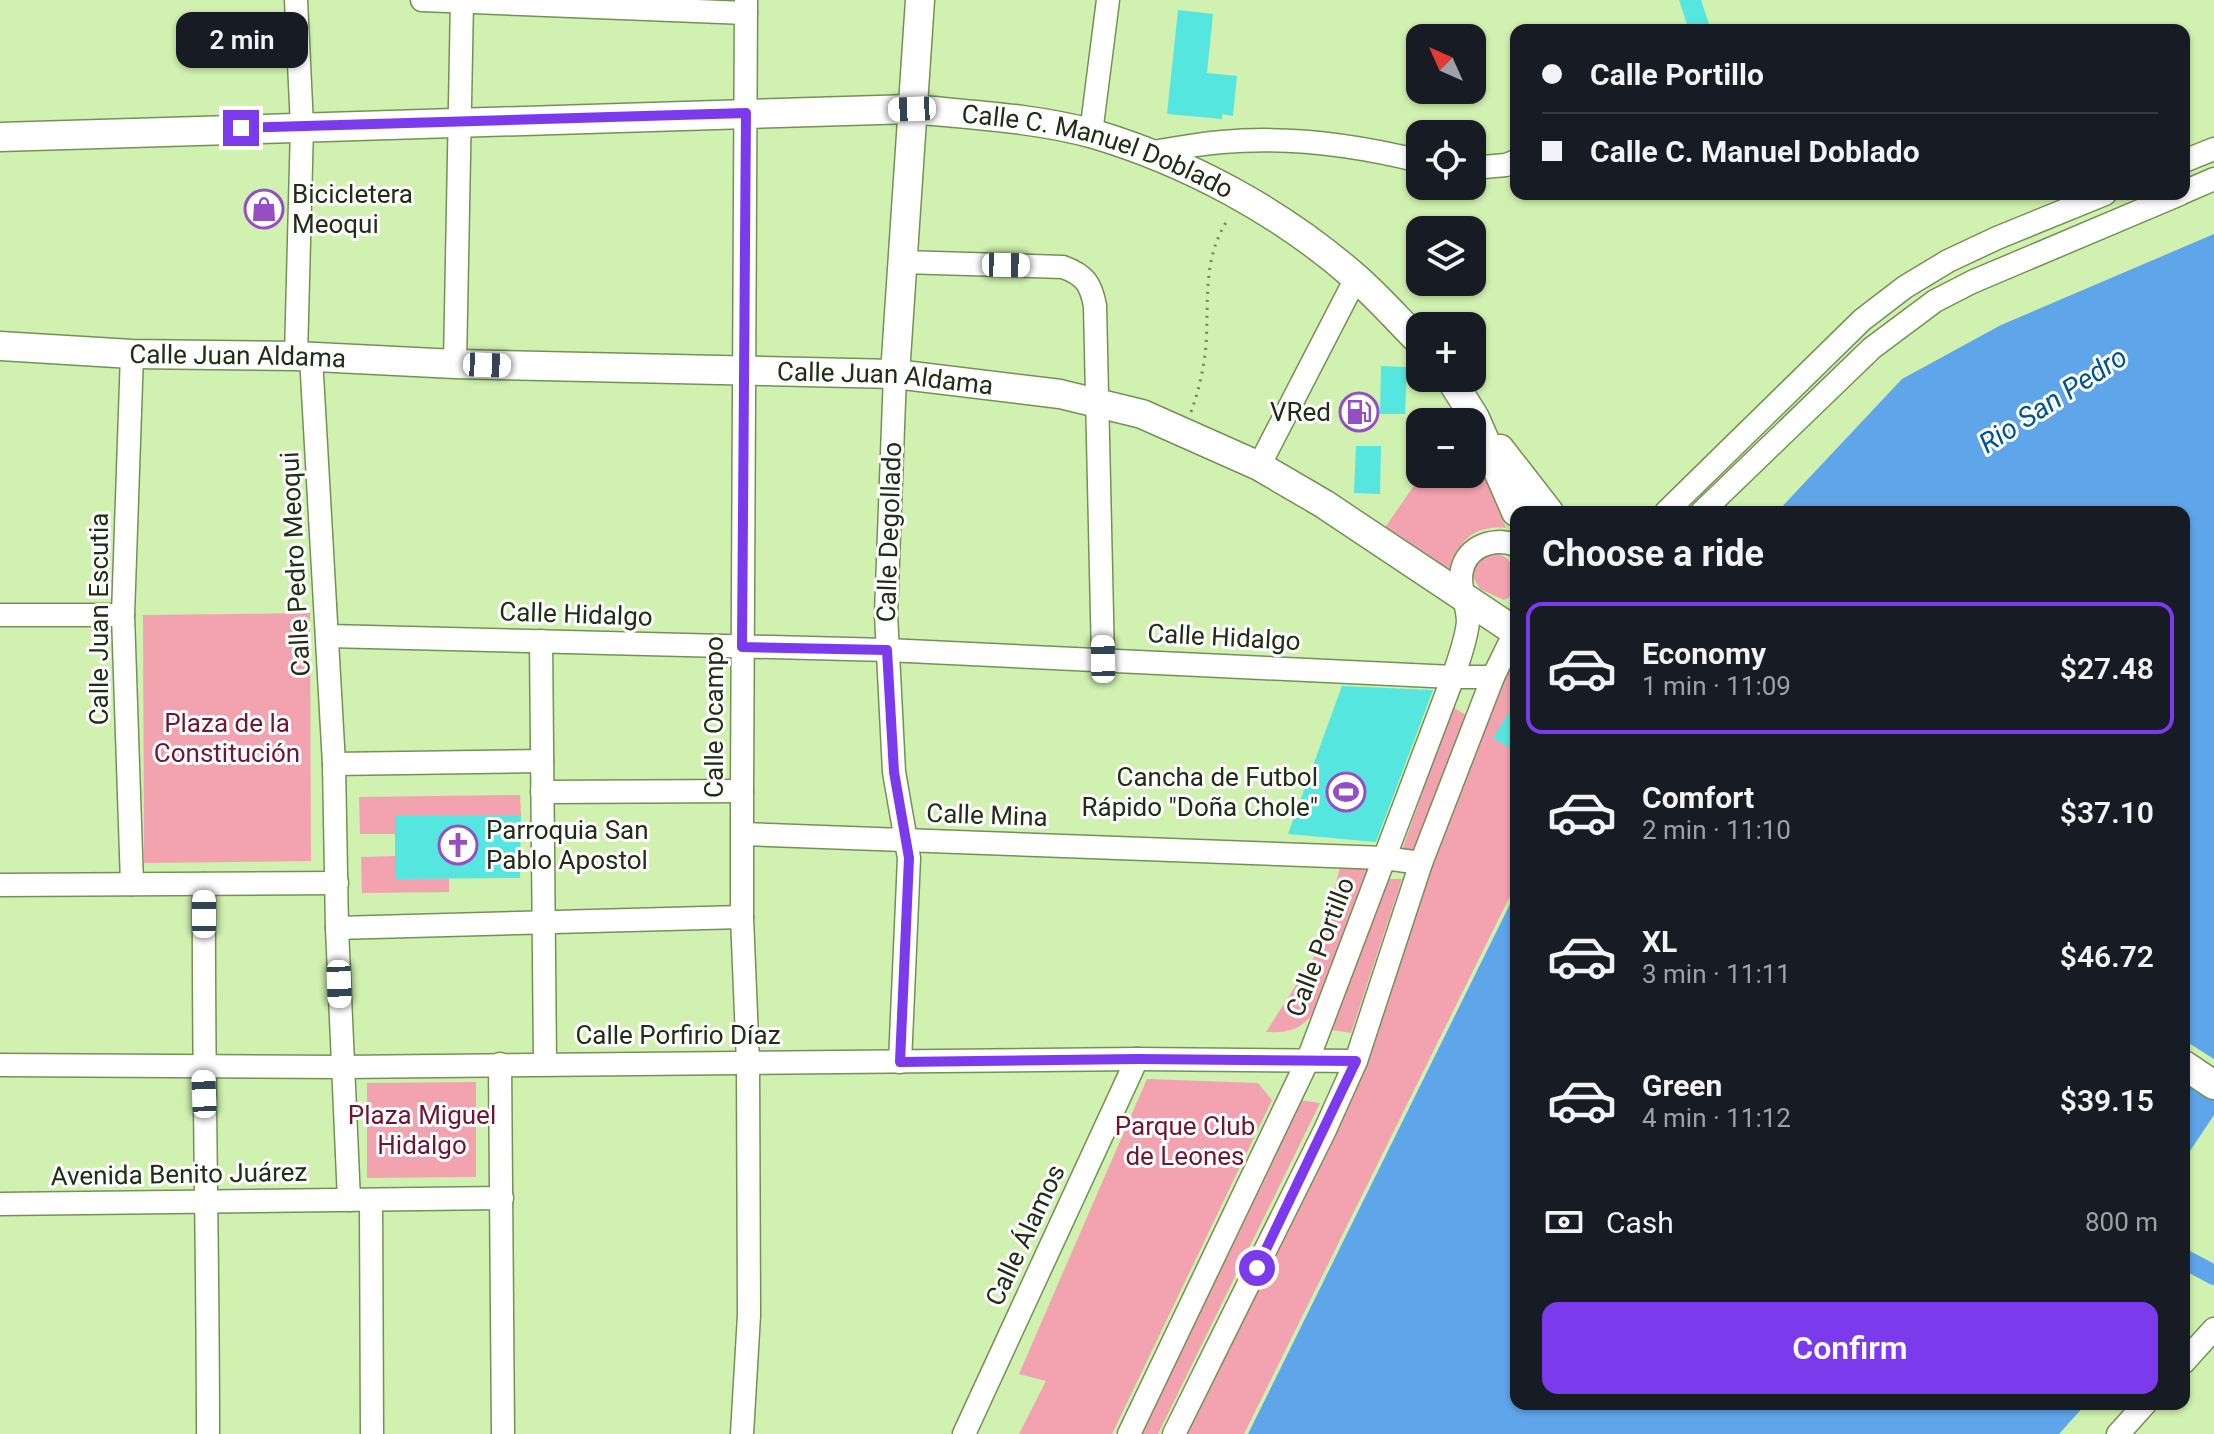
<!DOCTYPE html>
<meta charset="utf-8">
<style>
:root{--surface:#171b24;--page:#20242c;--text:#f1f3f6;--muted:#9ea1a6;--line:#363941;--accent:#7c3aed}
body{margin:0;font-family:Roboto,sans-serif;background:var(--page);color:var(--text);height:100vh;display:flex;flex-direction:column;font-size:30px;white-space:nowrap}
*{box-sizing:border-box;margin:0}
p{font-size:26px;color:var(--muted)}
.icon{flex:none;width:44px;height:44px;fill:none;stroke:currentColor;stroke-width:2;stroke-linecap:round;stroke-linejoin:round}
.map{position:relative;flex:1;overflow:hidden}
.side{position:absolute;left:1510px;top:506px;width:680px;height:904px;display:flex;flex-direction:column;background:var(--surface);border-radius:16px;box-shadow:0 2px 6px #0004}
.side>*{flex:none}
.guide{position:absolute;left:1510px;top:24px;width:680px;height:176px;border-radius:16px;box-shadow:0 2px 6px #0004;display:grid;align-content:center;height:176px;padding:0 32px;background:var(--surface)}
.needle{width:52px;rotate:315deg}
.tools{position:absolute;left:1406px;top:24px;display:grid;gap:16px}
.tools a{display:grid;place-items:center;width:80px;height:80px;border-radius:16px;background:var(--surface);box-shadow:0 2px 6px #0004;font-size:40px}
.end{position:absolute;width:36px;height:36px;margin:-18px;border:10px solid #7c3aed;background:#fff;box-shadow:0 0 0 4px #fff}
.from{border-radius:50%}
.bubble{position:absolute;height:56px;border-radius:16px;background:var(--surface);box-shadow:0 2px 6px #0004;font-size:26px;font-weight:600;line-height:56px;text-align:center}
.car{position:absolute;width:24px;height:48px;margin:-24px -12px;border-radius:10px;box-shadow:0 0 6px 2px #0007;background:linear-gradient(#fff 24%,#345 0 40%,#fff 0 76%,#345 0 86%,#fff 0)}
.guide b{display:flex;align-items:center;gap:28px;height:76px;font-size:30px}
.guide b+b{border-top:2px solid var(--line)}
.guide i{width:20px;height:20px;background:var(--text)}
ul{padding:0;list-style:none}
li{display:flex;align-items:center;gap:24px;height:132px;margin:0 16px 12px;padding:0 16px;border:4px solid transparent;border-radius:16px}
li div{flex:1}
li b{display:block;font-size:30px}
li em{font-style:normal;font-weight:600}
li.current{border-color:var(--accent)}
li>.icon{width:72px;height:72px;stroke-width:1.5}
h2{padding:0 32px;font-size:36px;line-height:96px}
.pay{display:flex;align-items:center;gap:20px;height:88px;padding:0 32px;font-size:30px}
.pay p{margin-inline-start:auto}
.action{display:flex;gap:16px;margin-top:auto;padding:16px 32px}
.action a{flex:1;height:92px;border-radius:16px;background:var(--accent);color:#fff;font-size:32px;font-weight:600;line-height:92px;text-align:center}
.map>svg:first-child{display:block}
.green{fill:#f2a3af}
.water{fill:#5fa5ea}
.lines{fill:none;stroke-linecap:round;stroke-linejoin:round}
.canal{stroke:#5fa5ea;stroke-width:20}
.building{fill:#55e7df}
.minor-casing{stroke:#749155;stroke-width:25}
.major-casing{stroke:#749155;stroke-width:31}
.path{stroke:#71865b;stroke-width:3;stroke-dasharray:2 6;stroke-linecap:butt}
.minor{stroke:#fff;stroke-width:22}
.major{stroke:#fff;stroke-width:28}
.route{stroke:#7c3aed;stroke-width:10}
.labels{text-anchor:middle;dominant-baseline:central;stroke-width:6;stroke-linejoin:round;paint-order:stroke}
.street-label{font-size:26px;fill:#212d14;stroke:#fff}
.poi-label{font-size:26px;fill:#212d14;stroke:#fff;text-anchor:start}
.park-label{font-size:26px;fill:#701730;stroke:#fff}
.water-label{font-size:28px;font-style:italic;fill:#005492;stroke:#fff}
</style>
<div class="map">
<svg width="2214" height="1434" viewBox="0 0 2214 1434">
<rect width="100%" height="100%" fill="#d0f1b0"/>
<g class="green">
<path d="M 1472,441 L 1506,528 C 1471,524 1450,547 1452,581 L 1382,532 L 1422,474 L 1472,474 Z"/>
<path d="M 1497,553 C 1516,560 1516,576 1516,594 L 1504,600 L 1480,589 L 1473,577 C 1473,560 1482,554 1497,553 Z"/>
<polygon points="310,613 311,861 144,863 143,615"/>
<polygon points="1516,659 1516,884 1244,1434 1178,1434 1218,1355 1416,894 1505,669"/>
<polygon points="1453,707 1466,715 1413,854 1402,850"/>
<polygon points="520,795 521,815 396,815 395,834 360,834 359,797"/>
<polygon points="395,856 449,878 449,892 362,893 361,857"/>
<path d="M 1341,863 L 1369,864 L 1317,1008 C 1303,1029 1291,1033 1266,1032 L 1319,949 Z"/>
<polygon points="1388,879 1402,879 1351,1033 1332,1030"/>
<polygon points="1147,1079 1258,1083 1272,1100 1112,1434 1019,1434 1046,1381 1019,1374"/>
<polygon points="476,1082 476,1177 367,1178 367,1083"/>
<polygon points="1299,1100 1320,1103 1158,1434 1142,1434"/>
</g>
<g class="water">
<polygon points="2214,234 2214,1059 2184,1040 2184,512 1777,512 1902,379 2001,325"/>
<polygon points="1516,892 1516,1404 2086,1404 2059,1434 1248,1434"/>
<polygon points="2184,1060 2214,1081 2214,1115 2184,1160"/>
</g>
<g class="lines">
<polyline class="canal" points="2184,1259 2214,1275"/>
</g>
<g class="building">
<polygon points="1679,0 1701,0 1711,30 1689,30"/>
<polygon points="1178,10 1213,14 1207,73 1237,76 1233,116 1222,114 1222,119 1167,114"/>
<polygon points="1381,366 1407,367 1405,414 1380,414"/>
<polygon points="1356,446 1381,446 1380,494 1354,493"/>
<polygon points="1342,686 1433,690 1376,842 1288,834"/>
<polygon points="1516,701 1516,752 1493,738"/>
<circle cx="223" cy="755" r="10"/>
<polygon points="395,815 521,815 520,878 395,879"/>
</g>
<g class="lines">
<g class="minor-casing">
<g id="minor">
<polyline points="422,0 746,13"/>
<polyline points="1091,133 1108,0"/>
<path d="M 1148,153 C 1173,149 1197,144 1222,142 C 1288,136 1356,145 1420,161"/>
<polyline points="2184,161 2214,149"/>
<polyline points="1472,168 1506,165 1516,161"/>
<polyline points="2184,192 2214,179"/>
<path d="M 902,262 L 1063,267 C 1085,275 1091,284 1095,306 L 1103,659"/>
<polyline points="296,356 302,126 296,0"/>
<polyline points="311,357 334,764 337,928 349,1200"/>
<polyline points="455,364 462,0"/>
<polyline points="895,374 886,614 894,772 909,858 900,1062"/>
<polyline points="1259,466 1356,278"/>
<polyline points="1666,512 1862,320 1905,287 1948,261 1997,238 2105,194"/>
<polyline points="1702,512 1872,348 1935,301 1972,282 2180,194"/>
<polyline points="0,615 123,615"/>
<polyline points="328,636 887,650 1453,677 1493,677"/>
<polyline points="541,641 545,1063"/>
<polyline points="334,764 542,761"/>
<polyline points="542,792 742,791"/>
<polyline points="743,834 1384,858 1421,863"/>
<polyline points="132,884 123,615 132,354"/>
<path d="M 204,884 C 203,1067 208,1250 208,1434"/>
<polyline points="0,885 337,883"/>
<polyline points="337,928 742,917"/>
<polyline points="500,1064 503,1434"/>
<polyline points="0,1065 342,1067 1137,1059 1356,1061"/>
<polyline points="371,1200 372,1434"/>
<polyline points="0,1204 502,1198"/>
<polyline points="2184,1362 2214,1329"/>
<polyline points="742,1434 749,1315 748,1063 742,917 742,791 746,0"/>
<polyline points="964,1434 1137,1059"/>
<path d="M 1129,1434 L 1307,1062 L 1453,677 C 1459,659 1466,641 1468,622 C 1468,607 1461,593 1461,578 C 1462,548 1491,536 1516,545"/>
<polyline points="1174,1434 1325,1130 1356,1061 1421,863 1493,677 1516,630"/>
<polyline points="2118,1434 2145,1404"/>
</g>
</g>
<g class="major-casing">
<g id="major">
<path id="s1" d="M 0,137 L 912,109 C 972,115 1036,118 1094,134 C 1188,162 1281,212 1355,277 C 1378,297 1398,320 1420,342"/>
<path id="s2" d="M 0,346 L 132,354 L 296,356 L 455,364 L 895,374 L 1060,394 L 1142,414 L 1259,466 L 1324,504 L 1516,632"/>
<polyline points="895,374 920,0"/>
<polyline points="1450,378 1475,418 1516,512"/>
<polyline points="1500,449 1549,512"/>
<polyline points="2184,1065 2214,1085"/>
</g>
</g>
<path class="path" d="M 1191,412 C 1199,390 1204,368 1206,345 C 1209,300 1202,257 1229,218"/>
<use href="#minor" class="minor"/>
<use href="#major" class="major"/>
</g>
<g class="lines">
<polyline class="route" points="241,128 746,113 742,647 887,650 894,772 909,858 900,1062 1137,1059 1356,1061 1257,1268"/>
</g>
<defs>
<g id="shop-ring" transform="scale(2)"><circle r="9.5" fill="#fff" stroke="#954fc3" stroke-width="1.5"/><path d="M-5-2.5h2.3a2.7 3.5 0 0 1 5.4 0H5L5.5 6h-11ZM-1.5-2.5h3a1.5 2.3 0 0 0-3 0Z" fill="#954fc3"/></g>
<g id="fuel-ring" transform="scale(2)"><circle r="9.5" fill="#fff" stroke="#954fc3" stroke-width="1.5"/><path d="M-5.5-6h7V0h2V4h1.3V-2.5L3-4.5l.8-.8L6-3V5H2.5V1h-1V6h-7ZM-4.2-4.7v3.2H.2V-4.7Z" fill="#954fc3"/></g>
<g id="stadium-ring" transform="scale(2)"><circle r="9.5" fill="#fff" stroke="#954fc3" stroke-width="1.5"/><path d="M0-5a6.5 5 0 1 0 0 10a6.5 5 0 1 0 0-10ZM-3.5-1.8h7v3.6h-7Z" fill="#954fc3"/></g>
<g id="church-ring" transform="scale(2)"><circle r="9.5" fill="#fff" stroke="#954fc3" stroke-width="1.5"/><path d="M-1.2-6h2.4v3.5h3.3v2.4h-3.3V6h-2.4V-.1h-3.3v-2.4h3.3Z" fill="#954fc3"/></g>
</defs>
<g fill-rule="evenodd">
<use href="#shop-ring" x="264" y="209"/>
<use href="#fuel-ring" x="1359" y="412"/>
<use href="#stadium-ring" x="1346" y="792"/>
<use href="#church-ring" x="458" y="845"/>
</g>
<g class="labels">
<g class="street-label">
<text stroke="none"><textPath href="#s1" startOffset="1104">Calle C. Manuel Doblado</textPath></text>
<text stroke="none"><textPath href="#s2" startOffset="238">Calle Juan Aldama</textPath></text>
<text stroke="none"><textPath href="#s2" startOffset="886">Calle Juan Aldama</textPath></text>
<text transform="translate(889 532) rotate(-88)">Calle Degollado</text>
<text transform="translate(295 564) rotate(-93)">Calle Pedro Meoqui</text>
<text transform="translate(576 614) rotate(2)">Calle Hidalgo</text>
<text transform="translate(99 619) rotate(-90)">Calle Juan Escutia</text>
<text transform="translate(1224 637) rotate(3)">Calle Hidalgo</text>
<text transform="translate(714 717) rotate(-90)">Calle Ocampo</text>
<text transform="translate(987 815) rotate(2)">Calle Mina</text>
<text transform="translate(1320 947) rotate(-69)">Calle Portillo</text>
<text x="678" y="1035">Calle Porfirio Díaz</text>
<text transform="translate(179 1174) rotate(-1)">Avenida Benito Juárez</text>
<text transform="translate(1025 1235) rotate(-65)">Calle Álamos</text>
</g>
<g class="poi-label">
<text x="292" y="194">Bicicletera<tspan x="292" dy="30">Meoqui</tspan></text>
<text x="1331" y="412" text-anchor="end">VRed</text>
<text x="1318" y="777" text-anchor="end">Cancha de Futbol<tspan x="1318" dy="30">Rápido "Doña Chole"</tspan></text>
<text x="486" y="830">Parroquia San<tspan x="486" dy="30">Pablo Apostol</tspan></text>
</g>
<g class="park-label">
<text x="227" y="723">Plaza de la<tspan x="227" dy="30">Constitución</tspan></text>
<text x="422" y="1115">Plaza Miguel<tspan x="422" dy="30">Hidalgo</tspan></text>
<text x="1185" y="1126">Parque Club<tspan x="1185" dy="30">de Leones</tspan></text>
</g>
<g class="water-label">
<text transform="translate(2053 400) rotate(-33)">Rio San Pedro</text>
</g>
</g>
</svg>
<div class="tools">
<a><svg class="needle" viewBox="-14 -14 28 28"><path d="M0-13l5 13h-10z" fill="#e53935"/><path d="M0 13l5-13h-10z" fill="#9ea1a6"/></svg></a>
<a><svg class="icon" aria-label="locate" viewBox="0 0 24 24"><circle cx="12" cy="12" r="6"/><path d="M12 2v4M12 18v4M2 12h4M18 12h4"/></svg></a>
<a><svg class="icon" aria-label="layers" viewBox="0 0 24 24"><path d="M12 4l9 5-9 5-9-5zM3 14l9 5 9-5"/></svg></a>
<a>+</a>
<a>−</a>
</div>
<i class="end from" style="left:1257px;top:1268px"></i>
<i class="end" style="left:241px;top:128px"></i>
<div class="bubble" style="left:176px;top:12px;width:132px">2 min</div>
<i class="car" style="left:912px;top:109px;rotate:268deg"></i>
<i class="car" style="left:1006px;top:265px;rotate:91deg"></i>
<i class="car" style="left:487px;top:365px;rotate:92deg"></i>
<i class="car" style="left:1103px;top:659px;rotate:359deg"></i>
<i class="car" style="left:204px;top:914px;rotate:0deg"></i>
<i class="car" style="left:339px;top:984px;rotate:178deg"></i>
<i class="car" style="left:204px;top:1094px;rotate:358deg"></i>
<div class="guide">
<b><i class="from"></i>Calle Portillo</b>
<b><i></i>Calle C. Manuel Doblado</b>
</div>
<section class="side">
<h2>Choose a ride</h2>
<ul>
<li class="current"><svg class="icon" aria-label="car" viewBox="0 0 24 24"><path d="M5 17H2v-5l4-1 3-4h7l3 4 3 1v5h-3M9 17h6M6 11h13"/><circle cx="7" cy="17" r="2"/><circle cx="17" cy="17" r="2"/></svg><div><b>Economy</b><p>1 min · 11:09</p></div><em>$27.48</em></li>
<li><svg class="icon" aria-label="car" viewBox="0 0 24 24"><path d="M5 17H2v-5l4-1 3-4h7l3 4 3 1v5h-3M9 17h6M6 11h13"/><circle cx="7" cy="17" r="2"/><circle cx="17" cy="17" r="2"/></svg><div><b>Comfort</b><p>2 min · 11:10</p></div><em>$37.10</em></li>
<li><svg class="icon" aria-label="car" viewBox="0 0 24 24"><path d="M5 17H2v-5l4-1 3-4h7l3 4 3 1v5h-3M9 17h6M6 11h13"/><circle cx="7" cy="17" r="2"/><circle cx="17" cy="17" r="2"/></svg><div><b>XL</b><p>3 min · 11:11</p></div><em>$46.72</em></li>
<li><svg class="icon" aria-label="car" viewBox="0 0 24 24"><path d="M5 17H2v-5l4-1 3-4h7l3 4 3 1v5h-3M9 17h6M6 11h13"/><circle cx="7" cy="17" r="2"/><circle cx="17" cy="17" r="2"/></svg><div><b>Green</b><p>4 min · 11:12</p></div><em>$39.15</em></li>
</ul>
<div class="pay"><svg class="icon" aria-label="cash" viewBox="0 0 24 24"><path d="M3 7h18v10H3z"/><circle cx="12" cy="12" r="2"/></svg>Cash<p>800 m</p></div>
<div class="action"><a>Confirm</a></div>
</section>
</div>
